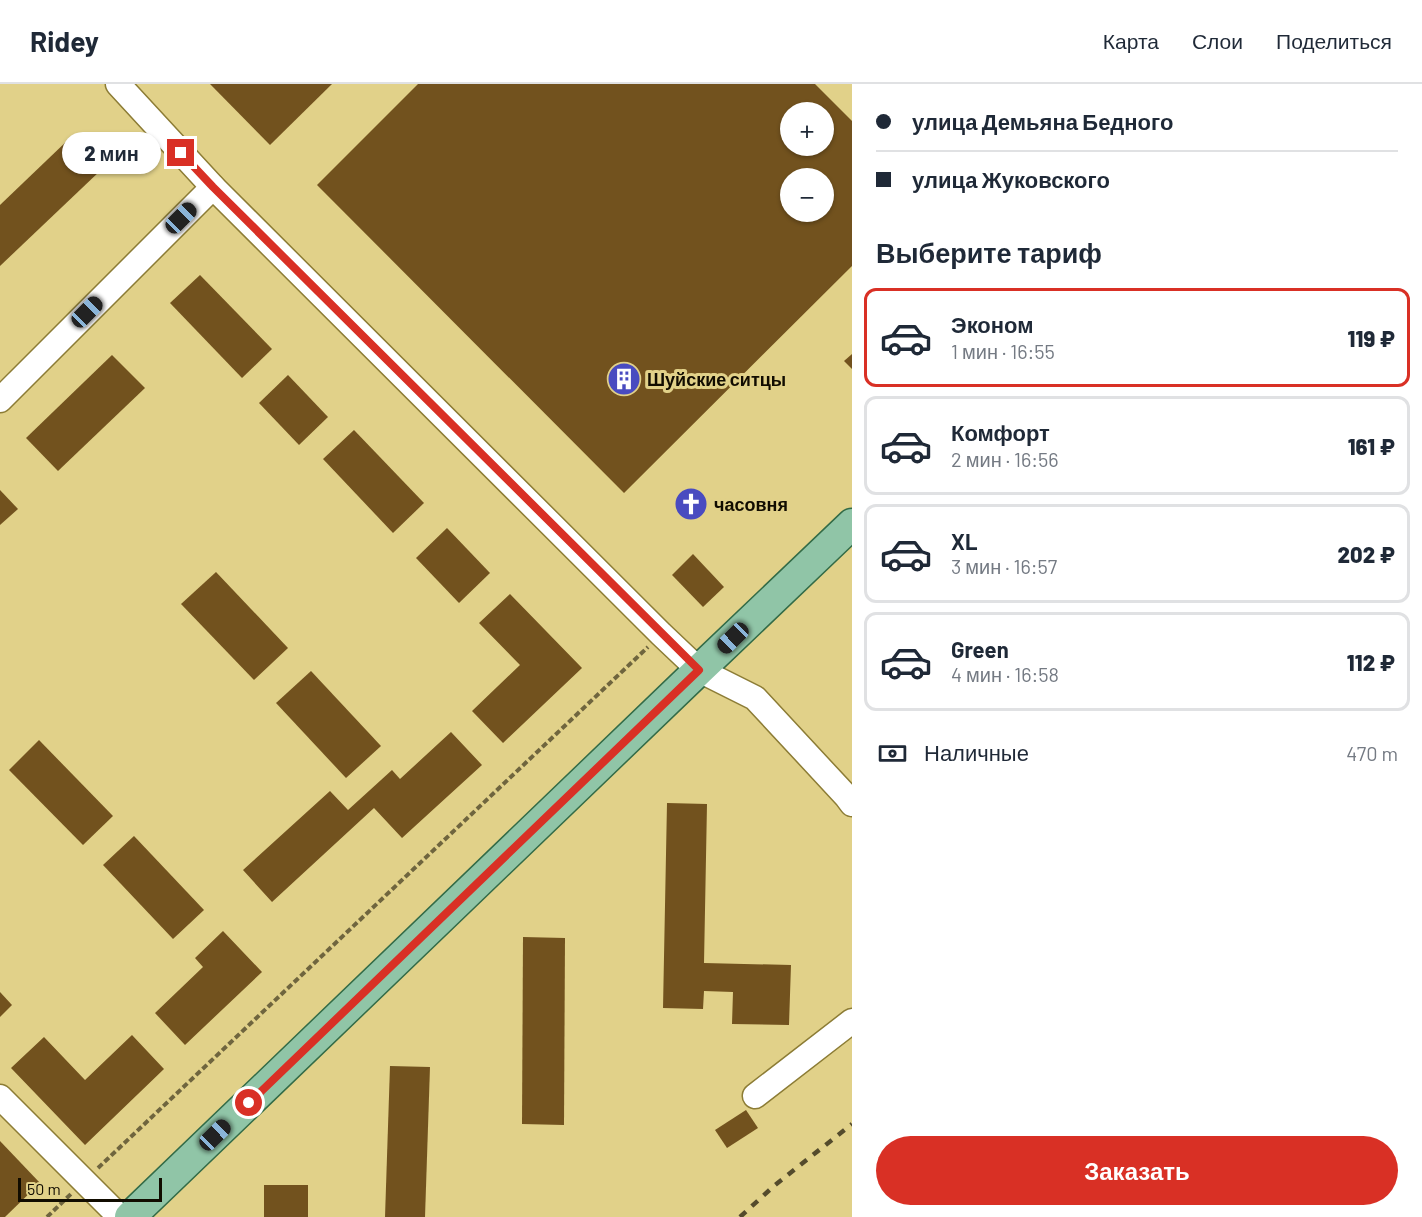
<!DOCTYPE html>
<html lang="ru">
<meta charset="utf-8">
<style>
:root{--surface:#fff;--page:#f2f2f3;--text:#1f2937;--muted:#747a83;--line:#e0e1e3;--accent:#d93025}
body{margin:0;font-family:Barlow,sans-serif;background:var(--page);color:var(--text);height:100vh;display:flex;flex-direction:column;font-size:22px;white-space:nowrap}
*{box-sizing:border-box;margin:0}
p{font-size:20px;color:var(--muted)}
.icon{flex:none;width:33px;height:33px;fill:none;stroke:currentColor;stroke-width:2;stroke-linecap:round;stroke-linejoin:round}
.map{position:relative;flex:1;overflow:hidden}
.sheet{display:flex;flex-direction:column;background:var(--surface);width:570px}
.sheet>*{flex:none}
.guide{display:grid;align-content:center;height:132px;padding:0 24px;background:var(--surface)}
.tools{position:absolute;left:780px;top:18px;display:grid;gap:12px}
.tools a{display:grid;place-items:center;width:54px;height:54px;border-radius:50%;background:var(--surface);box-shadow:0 2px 4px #0004;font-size:30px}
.scale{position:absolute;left:18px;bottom:15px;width:144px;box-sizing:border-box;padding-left:6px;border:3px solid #110c00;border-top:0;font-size:16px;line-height:21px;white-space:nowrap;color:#110c00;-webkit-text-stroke:4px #e1d189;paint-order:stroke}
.end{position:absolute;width:27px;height:27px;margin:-14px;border:8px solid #d93025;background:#fff;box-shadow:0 0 0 3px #fff}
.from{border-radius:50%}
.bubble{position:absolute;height:42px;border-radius:21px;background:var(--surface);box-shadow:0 2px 4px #0004;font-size:20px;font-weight:800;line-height:42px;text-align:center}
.car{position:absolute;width:18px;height:36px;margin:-18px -9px;border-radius:8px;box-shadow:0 0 4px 2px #0007;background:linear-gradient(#222 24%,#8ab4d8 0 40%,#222 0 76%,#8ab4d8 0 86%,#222 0)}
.guide b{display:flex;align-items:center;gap:21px;height:57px;font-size:22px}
.guide b+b{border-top:2px solid var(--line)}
.guide i{width:15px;height:15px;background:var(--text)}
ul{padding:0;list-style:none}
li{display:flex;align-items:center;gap:18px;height:99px;margin:0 12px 9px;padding:0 12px;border:3px solid var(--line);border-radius:12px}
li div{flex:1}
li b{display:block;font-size:22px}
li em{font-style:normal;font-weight:800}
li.active{border-color:var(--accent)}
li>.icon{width:54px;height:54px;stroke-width:1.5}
h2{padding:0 24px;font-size:27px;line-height:72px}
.pay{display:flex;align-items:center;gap:15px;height:66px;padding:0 24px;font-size:22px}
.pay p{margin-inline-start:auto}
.cta{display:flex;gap:12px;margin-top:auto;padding:12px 24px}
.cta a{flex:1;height:69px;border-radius:36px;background:var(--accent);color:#fff;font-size:24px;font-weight:800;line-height:69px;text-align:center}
header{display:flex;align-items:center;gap:36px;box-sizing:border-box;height:84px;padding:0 30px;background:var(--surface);border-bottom:2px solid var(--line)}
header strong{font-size:28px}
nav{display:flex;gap:33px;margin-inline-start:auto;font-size:21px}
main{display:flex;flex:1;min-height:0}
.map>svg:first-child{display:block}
.building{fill:#72521e;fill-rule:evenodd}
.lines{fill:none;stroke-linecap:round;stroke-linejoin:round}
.minor-casing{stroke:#8c7c35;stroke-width:27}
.major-casing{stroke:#336b47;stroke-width:33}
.path{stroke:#6f653e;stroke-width:4;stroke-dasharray:6 3;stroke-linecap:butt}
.minor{stroke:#fff;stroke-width:24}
.major{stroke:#90c5a7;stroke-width:30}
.rail{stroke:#544b2c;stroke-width:4.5;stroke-dasharray:8 8;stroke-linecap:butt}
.route{stroke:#d93025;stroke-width:8}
.labels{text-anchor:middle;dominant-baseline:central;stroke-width:6;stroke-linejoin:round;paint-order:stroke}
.poi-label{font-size:18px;font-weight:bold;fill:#110c00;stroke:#e1d189;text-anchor:start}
</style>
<header>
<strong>Ridey</strong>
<nav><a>Карта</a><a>Слои</a><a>Поделиться</a></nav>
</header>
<main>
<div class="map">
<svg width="852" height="1133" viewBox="0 0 852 1133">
<rect width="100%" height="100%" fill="#e1d189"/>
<g class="building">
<polygon points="210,0 332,0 270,61"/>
<path d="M 418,0 L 815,0 L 852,37 L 852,182 L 624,409 L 317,101 ZM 790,28 L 824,28 L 824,62 L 790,62 ZM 790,94 L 824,94 L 824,128 L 790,128 Z"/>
<polygon points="70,54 101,86 0,182 0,121"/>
<polygon points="200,191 272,265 242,294 170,219"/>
<polygon points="852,270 852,285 844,277"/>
<polygon points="112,271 145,304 58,387 26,354"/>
<polygon points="288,291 328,333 299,361 259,319"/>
<polygon points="354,346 424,419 393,449 323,375"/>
<polygon points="0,406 18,425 0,441"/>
<polygon points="677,413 705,414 705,427 676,426"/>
<polygon points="447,444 490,489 459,519 416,474"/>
<polygon points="693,470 724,503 703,523 672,491"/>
<polygon points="216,488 288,564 254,596 181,520"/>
<polygon points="510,510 582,584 503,659 472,627 520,581 479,539"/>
<polygon points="311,587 381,662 346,694 276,619"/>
<polygon points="451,648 482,681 402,754 374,724 272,818 243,786 330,707 348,726 392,686 400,695"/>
<polygon points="39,656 113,732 83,761 9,686"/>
<polygon points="667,719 707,720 704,879 791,881 789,941 732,940 733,908 704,907 703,925 663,924"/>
<polygon points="134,752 204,826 173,855 103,781"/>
<polygon points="223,847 262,888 185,961 155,929 203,883 195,874"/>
<polygon points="523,853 565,854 564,1041 522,1040"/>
<polygon points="0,908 12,921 0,933"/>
<polygon points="132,951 164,985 85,1061 11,984 44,953 85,996"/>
<polygon points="390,982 430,983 425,1133 385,1133"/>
<polygon points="746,1026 758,1044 727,1064 715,1046"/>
<polygon points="0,1057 40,1099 5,1133 0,1133"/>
<rect x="264" y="1101" width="44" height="32"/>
</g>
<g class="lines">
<g class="minor-casing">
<g id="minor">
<polyline points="118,0 213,103 661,550 699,586 755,614 846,712 852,720"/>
<polyline points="0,316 213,103"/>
<polyline points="755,1012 852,937"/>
<polyline points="0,1013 120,1133"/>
</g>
</g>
<g class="major-casing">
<polyline id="major" points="130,1133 699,586 852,440"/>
</g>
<g class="path">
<polyline points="98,1084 648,563"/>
<polyline points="47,1133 71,1110"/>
</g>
<use href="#minor" class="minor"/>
<use href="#major" class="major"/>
<polyline class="rail" points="740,1133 775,1101 852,1040"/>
</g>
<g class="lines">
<polyline class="route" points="181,69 213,103 699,586 249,1019"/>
</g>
<defs>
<g id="building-disc" transform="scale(1.725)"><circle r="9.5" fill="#494bc0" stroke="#e1d189"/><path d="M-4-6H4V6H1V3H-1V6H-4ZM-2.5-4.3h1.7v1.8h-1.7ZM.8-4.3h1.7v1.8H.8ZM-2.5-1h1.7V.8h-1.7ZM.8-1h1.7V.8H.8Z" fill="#fff"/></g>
<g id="church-disc" transform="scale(1.725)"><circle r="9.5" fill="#494bc0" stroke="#e1d189"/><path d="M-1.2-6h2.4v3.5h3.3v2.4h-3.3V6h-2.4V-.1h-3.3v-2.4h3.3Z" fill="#fff"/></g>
</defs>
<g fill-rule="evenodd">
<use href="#building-disc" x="624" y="295"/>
<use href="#church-disc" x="691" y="420"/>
</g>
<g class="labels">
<g class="poi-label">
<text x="647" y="295">Шуйские ситцы</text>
<text x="714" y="420">часовня</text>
</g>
</g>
</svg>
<div class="tools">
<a>+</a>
<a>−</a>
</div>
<div class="scale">50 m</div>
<i class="end from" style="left:249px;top:1019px"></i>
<i class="end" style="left:181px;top:69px"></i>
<div class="bubble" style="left:62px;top:48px;width:99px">2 мин</div>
<i class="car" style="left:181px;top:134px;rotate:45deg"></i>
<i class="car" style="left:87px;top:228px;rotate:45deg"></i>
<i class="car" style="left:733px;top:554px;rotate:226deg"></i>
<i class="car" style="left:215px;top:1051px;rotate:46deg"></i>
</div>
<section class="sheet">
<div class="guide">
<b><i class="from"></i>улица Демьяна Бедного</b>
<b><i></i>улица Жуковского</b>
</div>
<h2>Выберите тариф</h2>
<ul>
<li class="active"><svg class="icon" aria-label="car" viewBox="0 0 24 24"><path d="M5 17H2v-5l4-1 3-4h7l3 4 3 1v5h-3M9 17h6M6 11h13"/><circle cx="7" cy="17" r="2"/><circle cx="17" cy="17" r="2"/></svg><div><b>Эконом</b><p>1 мин · 16:55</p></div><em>119 ₽</em></li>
<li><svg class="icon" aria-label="car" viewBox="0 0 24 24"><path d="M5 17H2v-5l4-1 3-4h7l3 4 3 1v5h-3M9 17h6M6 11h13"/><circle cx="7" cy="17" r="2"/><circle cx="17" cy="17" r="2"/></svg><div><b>Комфорт</b><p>2 мин · 16:56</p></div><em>161 ₽</em></li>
<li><svg class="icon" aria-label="car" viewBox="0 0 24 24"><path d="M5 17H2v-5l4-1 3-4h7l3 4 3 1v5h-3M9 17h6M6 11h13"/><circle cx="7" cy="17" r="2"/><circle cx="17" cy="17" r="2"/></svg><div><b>XL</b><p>3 мин · 16:57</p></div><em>202 ₽</em></li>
<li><svg class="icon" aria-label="car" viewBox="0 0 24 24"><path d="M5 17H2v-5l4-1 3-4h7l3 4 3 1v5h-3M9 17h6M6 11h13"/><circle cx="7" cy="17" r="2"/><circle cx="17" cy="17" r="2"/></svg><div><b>Green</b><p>4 мин · 16:58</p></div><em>112 ₽</em></li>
</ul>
<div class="pay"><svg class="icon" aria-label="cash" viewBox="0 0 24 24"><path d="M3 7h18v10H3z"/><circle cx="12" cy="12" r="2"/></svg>Наличные<p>470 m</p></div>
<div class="cta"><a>Заказать</a></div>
</section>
</main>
